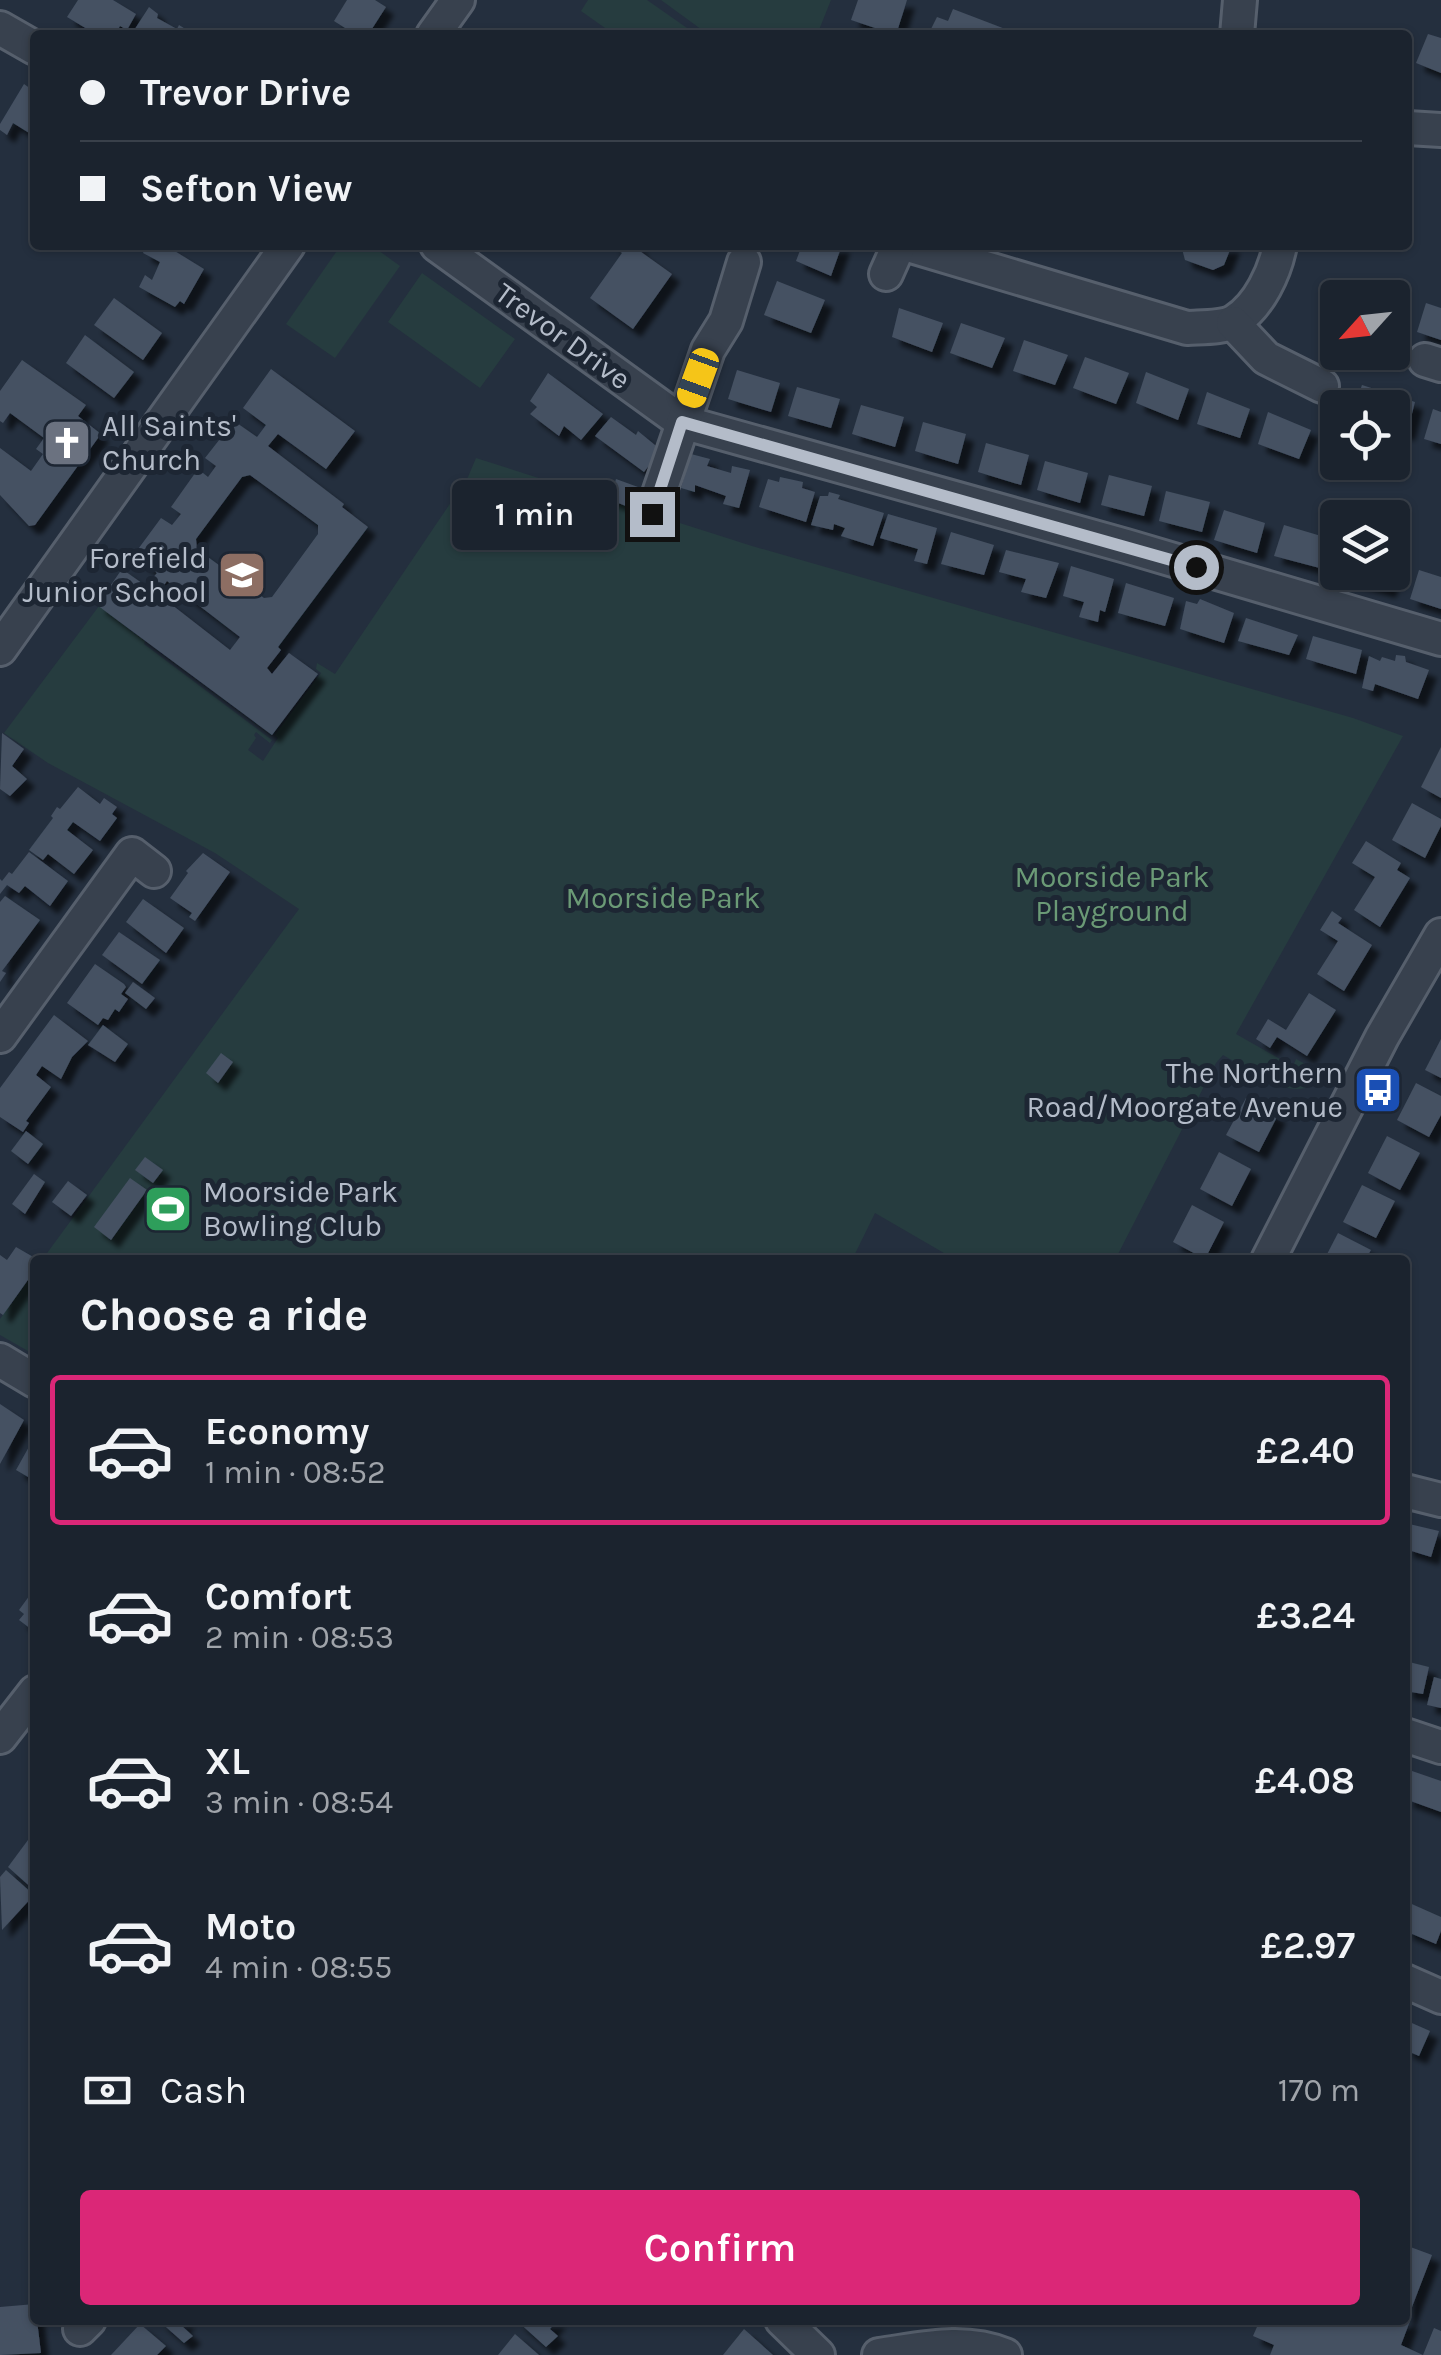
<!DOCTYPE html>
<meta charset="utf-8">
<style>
:root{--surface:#1b232e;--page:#242b36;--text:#f1f3f6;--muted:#a0a4aa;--line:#39404a;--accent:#db2777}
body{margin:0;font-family:Karla,sans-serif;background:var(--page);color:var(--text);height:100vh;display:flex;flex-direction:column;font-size:38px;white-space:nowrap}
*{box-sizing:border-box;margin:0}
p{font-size:32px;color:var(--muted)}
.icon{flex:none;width:55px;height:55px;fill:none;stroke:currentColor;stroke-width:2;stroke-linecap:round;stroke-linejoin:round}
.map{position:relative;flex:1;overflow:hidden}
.sheet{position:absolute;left:30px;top:1255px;width:1380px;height:1070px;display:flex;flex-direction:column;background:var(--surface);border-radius:10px;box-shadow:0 2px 8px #0004,0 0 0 2px var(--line)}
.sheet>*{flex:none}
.hud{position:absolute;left:30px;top:30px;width:1382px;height:220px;border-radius:10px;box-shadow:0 2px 8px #0004,0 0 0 2px var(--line);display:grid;align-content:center;height:220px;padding:0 50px;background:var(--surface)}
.needle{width:65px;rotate:243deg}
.tools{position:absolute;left:1320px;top:280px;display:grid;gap:20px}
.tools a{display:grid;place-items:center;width:90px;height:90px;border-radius:10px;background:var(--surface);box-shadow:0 2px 8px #0004,0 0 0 2px var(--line);font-size:50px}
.end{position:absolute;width:45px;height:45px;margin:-22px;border:12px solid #b4bcc9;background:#111;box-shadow:0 0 0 5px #111}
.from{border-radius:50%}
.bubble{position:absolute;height:70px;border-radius:10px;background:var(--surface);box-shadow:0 2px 8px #0004,0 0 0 2px var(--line);font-size:32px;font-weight:600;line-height:70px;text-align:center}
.car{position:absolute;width:30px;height:60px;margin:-30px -15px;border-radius:12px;box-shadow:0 0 8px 2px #0007;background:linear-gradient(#f5c518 24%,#345 0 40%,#f5c518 0 76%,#345 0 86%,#f5c518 0)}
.hud b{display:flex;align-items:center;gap:35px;height:95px;font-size:38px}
.hud b+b{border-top:2px solid var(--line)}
.hud i{width:25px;height:25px;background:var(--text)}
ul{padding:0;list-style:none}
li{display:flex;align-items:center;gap:30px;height:150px;margin:0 20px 15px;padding:0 30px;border:5px solid transparent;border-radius:10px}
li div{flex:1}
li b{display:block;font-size:38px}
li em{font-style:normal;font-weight:600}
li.selected{border-color:var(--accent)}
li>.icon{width:90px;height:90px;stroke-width:1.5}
h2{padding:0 50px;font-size:45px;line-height:120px}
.pay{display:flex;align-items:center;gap:25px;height:110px;padding:0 50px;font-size:38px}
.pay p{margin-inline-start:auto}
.cta{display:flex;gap:20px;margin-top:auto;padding:20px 50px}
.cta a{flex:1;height:115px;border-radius:10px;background:var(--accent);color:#fff;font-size:40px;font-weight:600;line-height:115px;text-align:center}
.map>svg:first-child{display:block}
.green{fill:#263c3f}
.building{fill:#455162;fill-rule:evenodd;filter:url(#shadow)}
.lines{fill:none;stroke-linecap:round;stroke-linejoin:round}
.minor-casing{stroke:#565f6c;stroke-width:38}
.minor{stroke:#38414e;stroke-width:32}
.route{stroke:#b4bcc9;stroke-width:12}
.labels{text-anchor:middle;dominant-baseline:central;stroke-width:10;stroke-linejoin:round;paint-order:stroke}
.street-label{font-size:30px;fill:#b4bcc9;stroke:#1d2633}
.poi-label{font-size:30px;fill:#b4bcc9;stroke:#1d2633;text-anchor:start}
.park-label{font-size:30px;fill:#6b9a76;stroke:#1d2633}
</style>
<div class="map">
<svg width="1441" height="2355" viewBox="0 0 1441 2355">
<defs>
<filter id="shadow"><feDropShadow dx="8" dy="8" stdDeviation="2.5" flood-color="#0009"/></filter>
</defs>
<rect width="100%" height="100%" fill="#242f3e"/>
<g class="green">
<polygon points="588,0 647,0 697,35 615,35 581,11"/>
<polygon points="661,0 831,0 817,35 709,35"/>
<polygon points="341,245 371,245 400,266 335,358 286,324"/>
<polygon points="422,273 515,339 480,388 388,322"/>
<path d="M 476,458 L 752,546 L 1353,718 L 1403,736 L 1236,1034 L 1280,1059 L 1273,1071 L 1288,1079 L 1296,1059 L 1324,1074 C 1300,1111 1251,1070 1223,1055 L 1216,1063 L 1115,1260 L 956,1260 L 875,1213 L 852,1260 L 42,1260 L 299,909 L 215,853 L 48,763 L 4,733 L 99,606 L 145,641 L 144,644 L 272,740 L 270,743 L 256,732 L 254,735 L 256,738 L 248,750 L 263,761 L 278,738 L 275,735 L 321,673 L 316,669 L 317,663 L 335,674 L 468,477 Z"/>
<polygon points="35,1270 35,1355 0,1335 0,1319"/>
</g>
<g class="building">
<polygon points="78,0 113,0 136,14 127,30 120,26 115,35 97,35 67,17"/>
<polygon points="347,0 375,0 386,7 368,35 356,35 334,21"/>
<polygon points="858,0 907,0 896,35 851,20"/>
<polygon points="149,7 158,14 157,18 177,29 179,25 195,35 131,35"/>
<polygon points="953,9 1021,35 928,35 937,17 948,21"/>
<polygon points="1428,34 1441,38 1441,73 1416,63"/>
<polygon points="24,84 35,92 35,150 28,145 34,136 13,123 7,135 0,130 0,124"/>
<polygon points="146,245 165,245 204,269 184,304 180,301 175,307 139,287 145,275 152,280 160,262 143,253"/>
<polygon points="611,245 640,245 637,249 672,274 633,329 590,298 622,253"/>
<polygon points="802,245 842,245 831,276 796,261"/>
<polygon points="1181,245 1232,245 1224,265 1213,270 1185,260"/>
<polygon points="777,281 825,300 811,333 764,315"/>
<polygon points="114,298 162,333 143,360 94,325"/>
<polygon points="1426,303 1441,308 1441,340 1417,332"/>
<polygon points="899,308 943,323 932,352 892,337"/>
<polygon points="961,323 1005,338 992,368 950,353"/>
<polygon points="85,335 134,372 114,398 66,363"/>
<polygon points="1024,340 1068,355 1055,385 1013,371"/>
<polygon points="1085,357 1129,373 1116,404 1073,388"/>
<polygon points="22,360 86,405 78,416 101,434 35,525 29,526 0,495 0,448 31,471 43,454 36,449 44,438 10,413 3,423 0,421 0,391"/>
<path d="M 271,369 L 355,431 L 326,469 L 278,434 L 268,446 L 344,504 L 342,507 L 368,527 L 278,647 L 281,650 L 267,668 L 272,674 L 289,653 L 318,674 L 272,735 L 97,605 L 122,569 L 146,586 L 157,573 L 133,556 L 161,518 L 172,525 L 181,514 L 171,507 L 198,469 L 208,477 L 216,466 L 205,458 L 234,421 L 257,437 L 266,425 L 243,408 ZM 250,475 L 318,525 L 318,534 L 272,597 L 264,598 L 197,549 L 196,539 L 242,477 ZM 167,581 L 240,637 L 230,650 L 158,594 Z"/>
<polygon points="737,370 780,383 771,412 728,399"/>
<polygon points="1146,372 1189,389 1178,420 1136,403"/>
<polygon points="548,373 603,414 581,440 564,426 559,436 530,414 537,407 530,401"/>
<polygon points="1362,385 1415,402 1407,433 1392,429 1392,408 1354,408"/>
<polygon points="797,387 840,399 831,428 788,416"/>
<polygon points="1207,392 1250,409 1240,438 1197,424"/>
<polygon points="861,405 904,417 895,447 852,434"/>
<polygon points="1433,409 1441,412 1441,444 1424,439"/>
<polygon points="1268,412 1311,430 1299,459 1258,444"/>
<polygon points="611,417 636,435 638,431 661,450 644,472 595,436"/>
<polygon points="923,422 966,434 958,464 915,451"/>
<polygon points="986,443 1029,455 1021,485 978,472"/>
<polygon points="691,454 710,459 707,466 731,473 732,466 750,470 739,508 723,504 726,496 695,485 695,492 681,488"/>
<polygon points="1045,461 1088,473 1080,503 1037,490"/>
<polygon points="1109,475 1152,486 1144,516 1101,505"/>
<polygon points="780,477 803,482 802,488 815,492 806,522 759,507 768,479 779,482"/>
<polygon points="616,479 649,491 641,512 603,497 607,484 614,486"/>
<polygon points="1166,491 1210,502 1202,532 1159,521"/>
<polygon points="829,492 840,495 838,499 884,513 873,546 841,536 845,528 834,524 833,530 811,525 820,496 828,496"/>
<polygon points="1224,510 1265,523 1257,553 1214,540"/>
<polygon points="888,514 937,528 927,564 914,561 918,549 880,538"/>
<polygon points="1284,525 1338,541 1331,571 1274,556"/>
<polygon points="951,532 994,545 984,575 941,564"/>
<polygon points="1006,550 1059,563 1046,598 1021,592 1026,579 999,572"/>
<polygon points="1071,566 1114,579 1105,612 1100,610 1098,622 1079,617 1084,602 1063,596"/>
<polygon points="1419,570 1441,577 1441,609 1410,599"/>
<polygon points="1342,572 1393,572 1388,590 1341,576"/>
<polygon points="1126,583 1174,598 1165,626 1118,613"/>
<polygon points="1200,599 1234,613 1224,643 1180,629 1186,601 1197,604"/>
<polygon points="1246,618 1298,635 1289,655 1238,641"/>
<polygon points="1313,636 1362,650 1356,674 1306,659"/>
<polygon points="1396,655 1405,656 1406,662 1429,670 1418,699 1375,684 1373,691 1362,688 1369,656 1380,661 1382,657 1395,661"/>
<polygon points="2,733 24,749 12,766 27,779 10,796 0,789"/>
<polygon points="1441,747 1441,798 1421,787"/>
<polygon points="78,787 100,804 104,798 117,807 112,814 117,818 100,841 73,822 67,830 93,850 74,874 48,854 43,860 29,850 53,818 51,816 57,807 60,809"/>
<polygon points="1412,803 1441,819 1441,826 1425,858 1392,840"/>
<polygon points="1366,841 1401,863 1397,870 1410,878 1380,927 1354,910 1375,877 1352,863"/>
<polygon points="29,852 68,881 50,906 25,886 19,893 7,885 0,894 0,879 2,881 9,872 12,874"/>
<polygon points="203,853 230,872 195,921 189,917 192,913 170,898 188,873 186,871"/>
<polygon points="5,896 40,920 2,971 6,973 0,982 0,902"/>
<polygon points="143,899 184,928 166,953 126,922"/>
<polygon points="1332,911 1342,918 1338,923 1372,945 1344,991 1317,974 1338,941 1320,930"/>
<polygon points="119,932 160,960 142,984 102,955"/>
<polygon points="95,964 124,984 126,987 121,994 128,999 119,1012 115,1009 108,1020 103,1018 98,1025 67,1003"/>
<polygon points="133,982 155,998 146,1009 125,993"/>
<polygon points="1309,993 1336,1010 1307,1056 1277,1037 1270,1048 1256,1039 1268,1019 1286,1030"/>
<polygon points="54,1015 88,1041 72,1057 61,1079 42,1066 36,1075 51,1087 26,1121 29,1123 23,1132 0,1117 0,1088"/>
<polygon points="103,1025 128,1044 115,1062 88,1045"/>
<polygon points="1441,1039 1441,1078 1425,1070"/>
<polygon points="221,1053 233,1062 218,1083 206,1073"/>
<polygon points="1416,1083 1441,1096 1441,1115 1429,1137 1397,1120"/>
<polygon points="1246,1098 1278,1115 1259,1152 1226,1135"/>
<polygon points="26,1131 43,1144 28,1164 11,1151"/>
<polygon points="1387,1136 1420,1153 1400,1190 1368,1173"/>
<polygon points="1219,1152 1251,1169 1232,1206 1200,1189"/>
<polygon points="145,1157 163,1170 153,1183 135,1170"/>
<polygon points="34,1174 45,1182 25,1214 12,1204"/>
<polygon points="130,1178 147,1190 111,1240 94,1227"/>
<polygon points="68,1181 87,1195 71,1216 52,1202"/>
<polygon points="1362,1185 1395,1201 1376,1238 1343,1222"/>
<polygon points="1192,1205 1224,1222 1205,1259 1173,1242"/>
<polygon points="1338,1233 1371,1250 1365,1260 1324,1260"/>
<polygon points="16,1247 35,1258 35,1270 3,1315 0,1313 0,1255 7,1260"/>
<polygon points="0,1404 24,1420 0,1464"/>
<polygon points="35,1436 35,1481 16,1470"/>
<polygon points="1405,1523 1439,1531 1431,1557 1405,1549"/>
<polygon points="35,1588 35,1632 19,1620 24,1614 19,1610"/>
<polygon points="1405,1661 1429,1667 1423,1694 1405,1691"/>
<polygon points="1434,1677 1441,1679 1441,1708 1427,1705"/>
<polygon points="1412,1771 1441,1781 1441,1812 1405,1799"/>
<polygon points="28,1840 35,1842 35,1891 8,1867"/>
<polygon points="6,1870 34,1895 2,1930 0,1877"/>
<polygon points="1405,1901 1441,1917 1441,1931 1436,1944 1405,1931"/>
<polygon points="1405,2020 1430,2031 1419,2056 1405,2050"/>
<polygon points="1405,2245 1432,2255 1407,2320 1410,2321 1401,2345 1423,2355 1434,2328 1441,2331 1441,2355 1270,2355 1274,2345 1253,2336 1260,2320 1405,2320"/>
<polygon points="35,2304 41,2353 0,2355 0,2307"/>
<polygon points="158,2320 187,2320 182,2326 193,2336 184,2343"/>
<polygon points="516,2320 558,2320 550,2329 558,2336 546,2347"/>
<polygon points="140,2324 166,2346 157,2355 111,2355"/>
<polygon points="744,2329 773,2355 723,2355"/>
<polygon points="515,2334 539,2355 498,2355"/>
</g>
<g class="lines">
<g class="minor-casing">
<g id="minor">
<polyline points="0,28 35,48"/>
<polyline points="433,35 458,0"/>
<polyline points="1237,35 1240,0"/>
<polyline points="1408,128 1441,130"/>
<polyline points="437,245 682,422 1126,546 1441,639"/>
<path d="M 908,245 L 1187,328 C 1201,327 1224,328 1235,321 C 1259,306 1275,272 1280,245"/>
<polyline points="886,274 899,245"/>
<polyline points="1233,323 1266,358 1322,386"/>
<polyline points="1425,360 1441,365"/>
<polyline points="652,514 708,350 726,321 744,262"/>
<polyline points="0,649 288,245"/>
<polyline points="0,1036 132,854 154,871"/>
<polyline points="1268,1260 1382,1037 1441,935"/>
<polyline points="0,1360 35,1381"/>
<polyline points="1405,1491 1441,1500"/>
<polyline points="1405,1735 1441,1747"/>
<polyline points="0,1737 35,1692"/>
<polyline points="1405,1981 1441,1997"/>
<polyline points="782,2320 818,2355"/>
<polyline points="80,2329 89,2320"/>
<path d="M 879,2355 C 922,2349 963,2338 1005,2355"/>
</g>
</g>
<use href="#minor" class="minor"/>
</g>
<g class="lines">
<polyline class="route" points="652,514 682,422 1196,567"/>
</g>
<defs>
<g id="church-square" transform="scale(2.5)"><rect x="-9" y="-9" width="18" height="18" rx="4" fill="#6b7280" stroke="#1d2633"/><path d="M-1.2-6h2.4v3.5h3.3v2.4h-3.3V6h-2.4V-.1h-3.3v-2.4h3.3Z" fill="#fff"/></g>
<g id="school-square" transform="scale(2.5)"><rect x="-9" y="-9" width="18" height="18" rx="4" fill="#8d6e63" stroke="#1d2633"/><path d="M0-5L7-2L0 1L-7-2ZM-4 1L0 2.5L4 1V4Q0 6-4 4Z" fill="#fff"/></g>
<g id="bus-square" transform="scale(2.5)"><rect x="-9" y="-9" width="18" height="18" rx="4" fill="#1a4fb4" stroke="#1d2633"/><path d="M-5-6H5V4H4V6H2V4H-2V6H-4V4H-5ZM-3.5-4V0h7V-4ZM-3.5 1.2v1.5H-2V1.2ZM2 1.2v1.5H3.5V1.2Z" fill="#fff"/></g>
<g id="stadium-square" transform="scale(2.5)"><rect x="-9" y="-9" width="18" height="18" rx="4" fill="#2e9e5b" stroke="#1d2633"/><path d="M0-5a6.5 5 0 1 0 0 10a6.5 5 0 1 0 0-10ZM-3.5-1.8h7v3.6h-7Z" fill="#fff"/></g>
</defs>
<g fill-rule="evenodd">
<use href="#church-square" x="67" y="443"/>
<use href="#school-square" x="242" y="575"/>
<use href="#bus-square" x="1378" y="1090"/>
<use href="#stadium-square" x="168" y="1209"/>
</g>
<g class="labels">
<g class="street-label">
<text transform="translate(563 336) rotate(36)">Trevor Drive</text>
</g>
<g class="poi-label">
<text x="102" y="426">All Saints'<tspan x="102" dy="34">Church</tspan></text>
<text x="207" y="558" text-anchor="end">Forefield<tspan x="207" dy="34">Junior School</tspan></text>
<text x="1343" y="1073" text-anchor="end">The Northern<tspan x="1343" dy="34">Road/Moorgate Avenue</tspan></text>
<text x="203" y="1192">Moorside Park<tspan x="203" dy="34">Bowling Club</tspan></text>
</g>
<g class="park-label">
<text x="1112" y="877">Moorside Park<tspan x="1112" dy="34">Playground</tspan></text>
<text x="663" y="898">Moorside Park</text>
</g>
</g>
</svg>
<div class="tools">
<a><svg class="needle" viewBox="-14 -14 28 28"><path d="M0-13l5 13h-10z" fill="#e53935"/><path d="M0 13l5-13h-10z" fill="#a0a4aa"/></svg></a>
<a><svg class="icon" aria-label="locate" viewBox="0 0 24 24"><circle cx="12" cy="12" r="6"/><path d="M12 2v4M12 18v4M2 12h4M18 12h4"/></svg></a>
<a><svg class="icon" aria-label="layers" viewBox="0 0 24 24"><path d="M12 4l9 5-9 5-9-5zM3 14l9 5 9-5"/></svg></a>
</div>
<i class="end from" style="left:1196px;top:567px"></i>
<i class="end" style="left:652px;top:514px"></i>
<div class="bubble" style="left:452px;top:480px;width:165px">1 min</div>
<i class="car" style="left:698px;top:378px;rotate:200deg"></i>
<div class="hud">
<b><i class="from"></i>Trevor Drive</b>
<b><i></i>Sefton View</b>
</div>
<section class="sheet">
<h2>Choose a ride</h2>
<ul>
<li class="selected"><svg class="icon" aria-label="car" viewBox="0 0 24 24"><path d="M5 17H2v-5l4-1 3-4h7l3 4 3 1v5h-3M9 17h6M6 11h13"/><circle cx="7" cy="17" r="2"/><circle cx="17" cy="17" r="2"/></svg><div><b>Economy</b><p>1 min · 08:52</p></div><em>£2.40</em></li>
<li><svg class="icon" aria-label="car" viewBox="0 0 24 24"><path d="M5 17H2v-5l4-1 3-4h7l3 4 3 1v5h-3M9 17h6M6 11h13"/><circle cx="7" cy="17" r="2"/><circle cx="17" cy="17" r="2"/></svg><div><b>Comfort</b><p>2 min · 08:53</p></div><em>£3.24</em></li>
<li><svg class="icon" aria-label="car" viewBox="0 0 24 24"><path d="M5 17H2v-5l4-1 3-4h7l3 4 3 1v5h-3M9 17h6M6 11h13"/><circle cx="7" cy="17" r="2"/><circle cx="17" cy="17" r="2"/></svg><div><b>XL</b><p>3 min · 08:54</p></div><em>£4.08</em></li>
<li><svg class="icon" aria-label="car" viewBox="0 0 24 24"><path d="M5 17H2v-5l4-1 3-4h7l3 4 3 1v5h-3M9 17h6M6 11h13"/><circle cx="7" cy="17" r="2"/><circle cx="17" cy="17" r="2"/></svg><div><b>Moto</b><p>4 min · 08:55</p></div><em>£2.97</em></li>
</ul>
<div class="pay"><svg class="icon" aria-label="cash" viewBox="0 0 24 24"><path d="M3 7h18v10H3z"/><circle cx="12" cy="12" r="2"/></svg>Cash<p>170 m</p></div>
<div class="cta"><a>Confirm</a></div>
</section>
</div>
